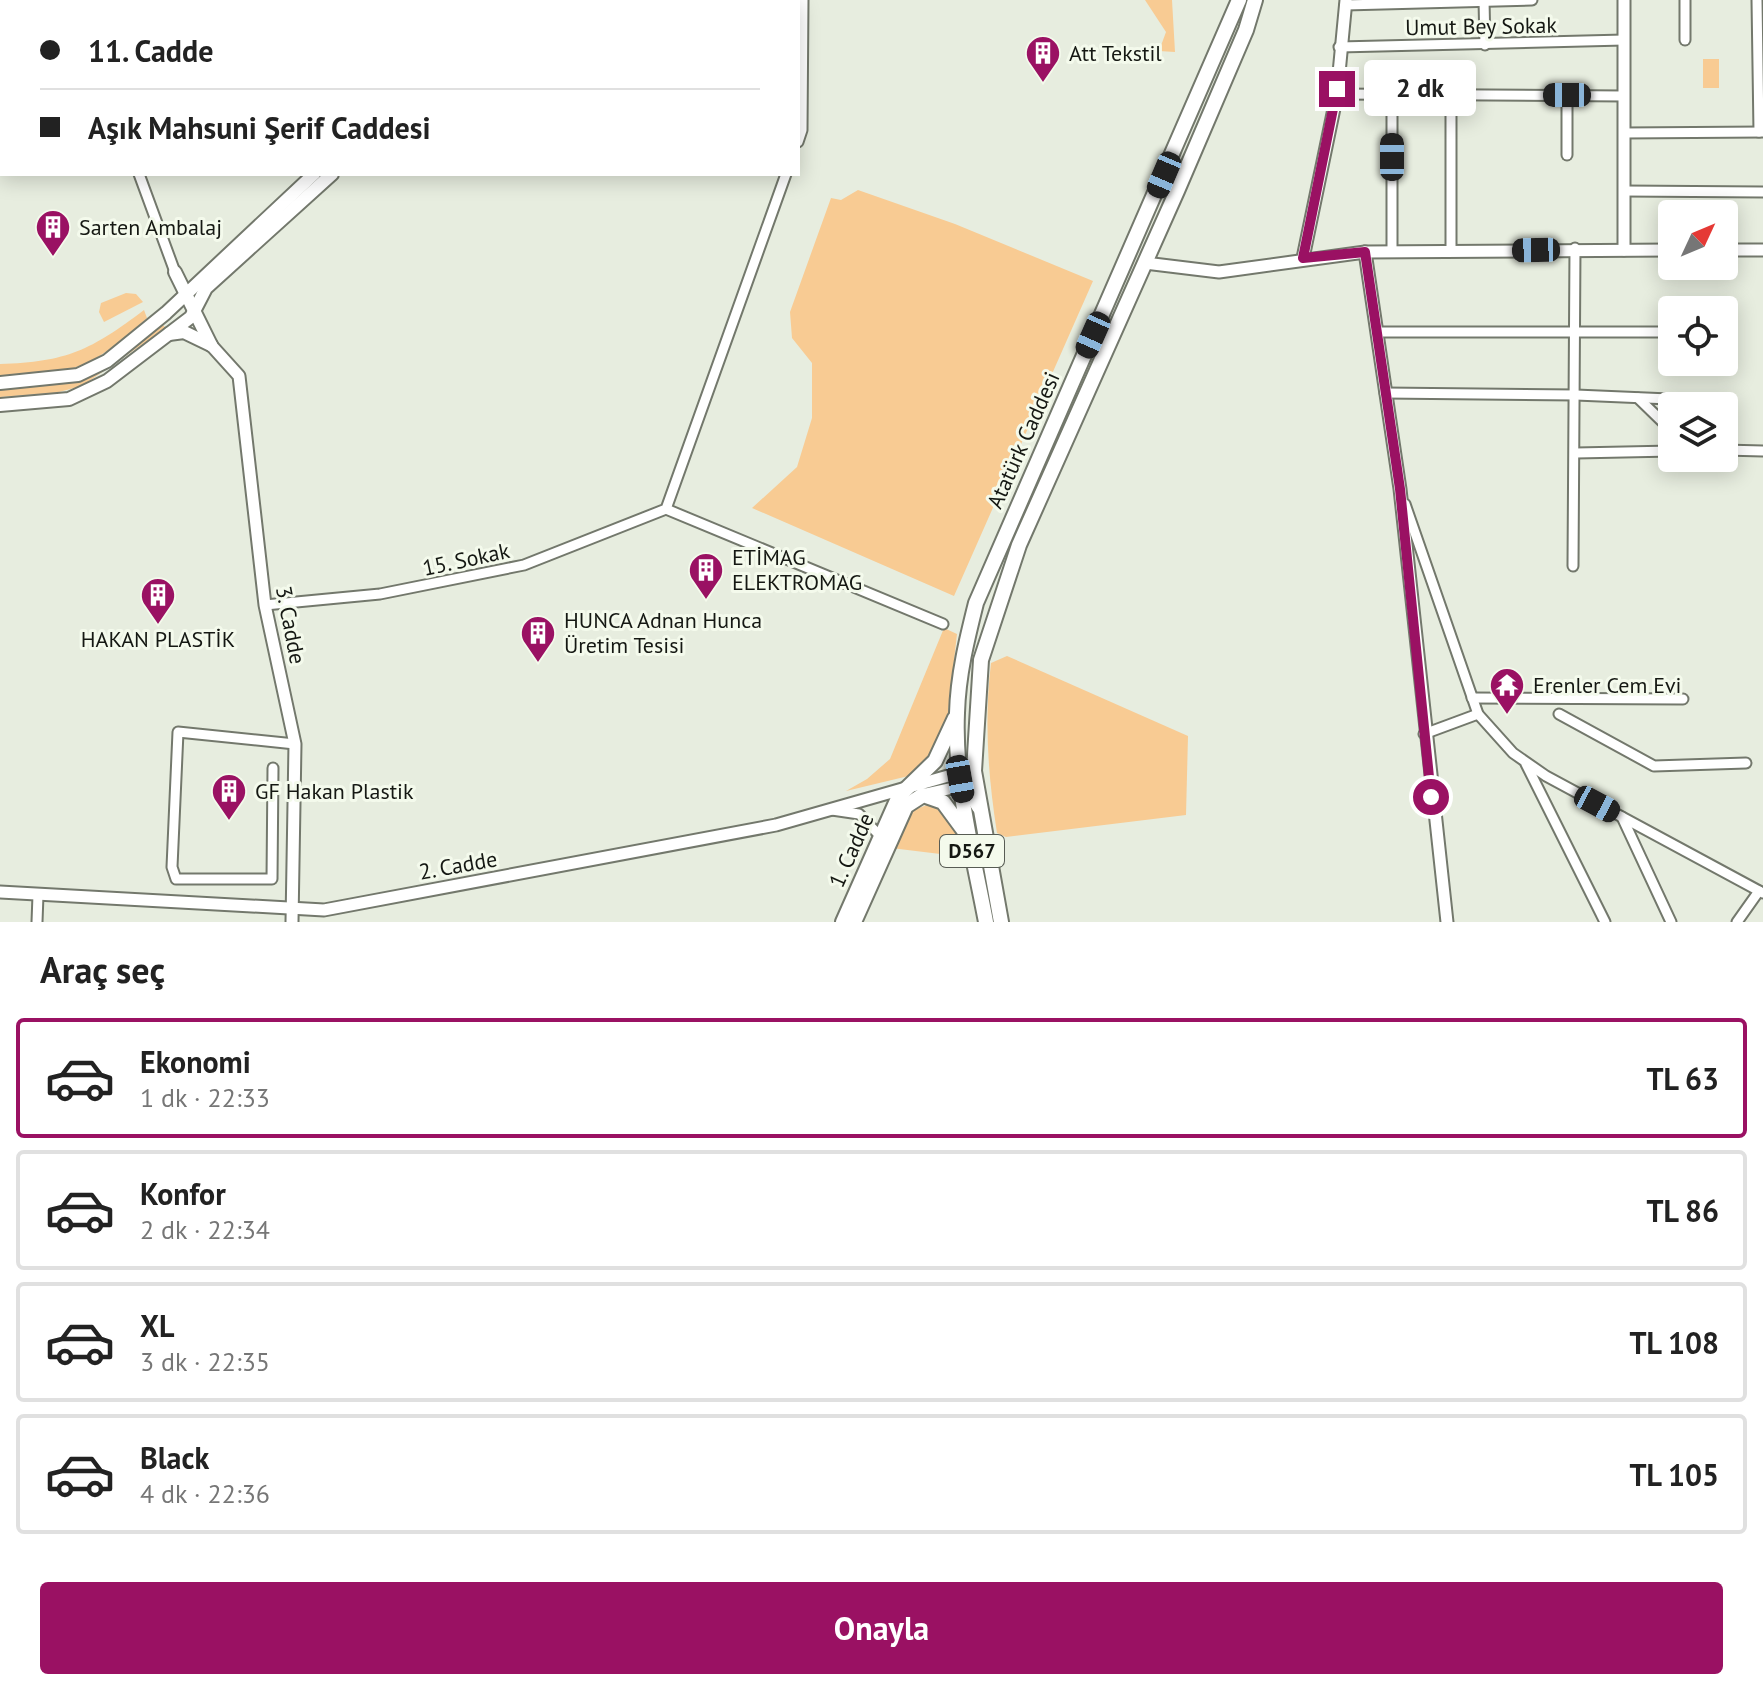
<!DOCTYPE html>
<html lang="tr">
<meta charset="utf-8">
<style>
:root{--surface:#fff;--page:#f2f2f2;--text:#222;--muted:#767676;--line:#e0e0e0;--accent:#9a1163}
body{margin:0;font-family:"PT Sans",sans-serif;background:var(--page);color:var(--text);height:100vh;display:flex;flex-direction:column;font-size:30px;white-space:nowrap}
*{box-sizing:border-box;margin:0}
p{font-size:26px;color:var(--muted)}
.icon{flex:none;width:44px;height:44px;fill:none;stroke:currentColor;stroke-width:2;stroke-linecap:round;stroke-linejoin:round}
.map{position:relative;height:922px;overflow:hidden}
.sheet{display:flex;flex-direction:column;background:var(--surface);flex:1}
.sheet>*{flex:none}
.guide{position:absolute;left:0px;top:0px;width:800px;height:176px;box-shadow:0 4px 20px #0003;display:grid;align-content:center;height:176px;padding:0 40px;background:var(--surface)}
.needle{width:52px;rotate:46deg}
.buttons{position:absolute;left:1658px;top:200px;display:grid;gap:16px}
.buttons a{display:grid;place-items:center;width:80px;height:80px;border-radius:8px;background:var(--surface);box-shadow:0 4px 20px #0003;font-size:40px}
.end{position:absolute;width:36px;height:36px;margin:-18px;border:10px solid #9a1163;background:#fff;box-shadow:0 0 0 4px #fff}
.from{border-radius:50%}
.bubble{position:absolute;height:56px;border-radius:8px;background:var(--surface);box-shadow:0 4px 20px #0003;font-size:26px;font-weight:700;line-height:56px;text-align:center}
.car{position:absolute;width:24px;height:48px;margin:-24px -12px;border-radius:10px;box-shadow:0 0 6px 2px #0007;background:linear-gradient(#222 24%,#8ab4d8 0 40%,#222 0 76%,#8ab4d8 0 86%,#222 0)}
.guide b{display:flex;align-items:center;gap:28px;height:76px;font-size:30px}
.guide b+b{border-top:2px solid var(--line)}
.guide i{width:20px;height:20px;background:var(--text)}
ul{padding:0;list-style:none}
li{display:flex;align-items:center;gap:24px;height:120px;margin:0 16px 12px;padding:0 24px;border:4px solid var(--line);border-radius:8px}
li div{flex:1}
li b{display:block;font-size:30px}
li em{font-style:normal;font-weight:700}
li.on{border-color:var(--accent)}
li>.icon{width:72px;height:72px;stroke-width:1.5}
h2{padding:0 40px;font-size:36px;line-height:96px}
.primary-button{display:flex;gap:16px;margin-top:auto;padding:16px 40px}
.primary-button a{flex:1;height:92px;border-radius:8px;background:var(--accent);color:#fff;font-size:32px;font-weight:700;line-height:92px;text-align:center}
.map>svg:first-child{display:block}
.green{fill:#f8cb93}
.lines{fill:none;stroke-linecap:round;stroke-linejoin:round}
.minor-casing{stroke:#73786c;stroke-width:13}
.tertiary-casing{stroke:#73786c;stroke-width:15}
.secondary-casing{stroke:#73786c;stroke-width:16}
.primary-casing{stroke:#73786c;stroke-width:18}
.trunk-casing{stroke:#73786c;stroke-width:18}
.minor{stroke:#fff;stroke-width:9}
.tertiary{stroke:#fff;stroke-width:11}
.secondary{stroke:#fff;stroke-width:12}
.primary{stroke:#fff;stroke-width:14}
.trunk{stroke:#fff;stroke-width:14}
.route{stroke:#9a1163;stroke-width:10}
.labels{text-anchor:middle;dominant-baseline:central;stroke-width:6;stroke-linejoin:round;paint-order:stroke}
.shield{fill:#f4faec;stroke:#585c54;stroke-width:2}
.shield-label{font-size:20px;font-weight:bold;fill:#151813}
.street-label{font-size:22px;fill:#151813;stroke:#f4faec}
.poi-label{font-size:22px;fill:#151813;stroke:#f4faec;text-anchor:start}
</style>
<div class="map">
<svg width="1763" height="922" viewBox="0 0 1763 922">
<rect width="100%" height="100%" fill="#e7eddf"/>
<g class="green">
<polygon points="1145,0 1172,0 1175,52 1159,51 1166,32"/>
<rect x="1703" y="59" width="16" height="29"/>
<polygon points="858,190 955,224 1093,281 954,596 752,508 797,467 812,418 812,363 792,338 790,312 831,198 841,200"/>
<polygon points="126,293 136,294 143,302 104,322 99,312 101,303"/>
<path d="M 144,310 L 147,318 C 93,367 74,375 0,377 L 0,364 C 67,362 91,350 144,310 Z"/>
<polygon points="160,322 166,328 82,386 55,393 0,397 0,387 59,383 94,375"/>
<polygon points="944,628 957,634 946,731 921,773 846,791 867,779 890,759"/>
<path d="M 1007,656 L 1188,736 L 1186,815 L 1006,837 L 997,833 C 988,775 984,722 991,663 Z"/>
<path d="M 932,803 C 956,808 960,836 965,857 L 891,848 L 914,810 Z"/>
</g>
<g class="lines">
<g class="minor-casing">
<g id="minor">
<polyline points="70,0 71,2"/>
<polyline points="1484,0 1485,45"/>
<polyline points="1685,0 1685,40"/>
<polyline points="1757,0 1759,132"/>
<polyline points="1345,5 1532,0"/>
<polyline points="1339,47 1624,40"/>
<polyline points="1337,94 1624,96"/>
<polyline points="1392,94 1392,252"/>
<polyline points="1624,133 1763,132"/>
<polyline points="798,142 802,130 803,0"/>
<polyline points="1567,155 1567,95"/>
<polyline points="139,174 175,272"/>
<polyline points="1624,191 1763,192"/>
<polyline points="1451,251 1451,94"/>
<polyline points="1378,332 1672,332"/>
<polyline points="1385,393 1576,395 1716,401"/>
<polyline points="1638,398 1672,431"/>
<polyline points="1724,450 1763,451"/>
<polyline points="1576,453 1672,451"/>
<polyline points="1405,504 1478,714 1513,753 1546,776 1763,893"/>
<polyline points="666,509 943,624"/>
<polyline points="1573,566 1575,248"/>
<polyline points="265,605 380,594 524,565 666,509 786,174"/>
<polyline points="1472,698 1683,699"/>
<polyline points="1559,714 1654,766 1746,763"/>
<polyline points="1424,734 1478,714"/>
<polyline points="1526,764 1605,922"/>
<polyline points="273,768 272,879 176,879 172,867 178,732 295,744"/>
<polyline points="832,810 859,814 881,837"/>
<polyline points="1622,817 1671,922"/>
<polyline points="37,922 38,895"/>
<polyline points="1737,922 1759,891"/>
</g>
</g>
<g class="tertiary-casing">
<g id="tertiary">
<polyline points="383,0 385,2"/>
<polyline points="1624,250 1624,0"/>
<polyline points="1724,250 1763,250"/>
<polyline points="1365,252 1400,489 1447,922"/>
<polyline points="1303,258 1337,94 1346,0"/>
<polyline points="1145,263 1219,272 1365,252 1672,250"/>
<polyline points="211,345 239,376 265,605 295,744 292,922"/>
<polyline points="921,795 953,788 962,777"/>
<polyline points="0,892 324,910 776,825 948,776 960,779 978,808"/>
</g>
</g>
<g class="secondary-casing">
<g id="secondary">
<polyline points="535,2 539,0"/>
<polyline points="560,2 564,0"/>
<polyline points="175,272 211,345"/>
<polyline points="169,334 184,332 211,345"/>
<polyline points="0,383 78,375 107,361 166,313 314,174"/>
<polyline points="0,405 69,399 107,381 191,317 206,288 332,174"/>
</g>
</g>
<g class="primary-casing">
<g id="primary">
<polyline points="843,922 899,796 935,761 955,718"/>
<polyline points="854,922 906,806 923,795 943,802 968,836"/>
</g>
</g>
<g class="trunk-casing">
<g id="trunk">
<path d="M 986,922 C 973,853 954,783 957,713 C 958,675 967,639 976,603 L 1239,0"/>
<polyline points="1001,922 974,771 981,660 1019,545 1177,191 1246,30 1255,0"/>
</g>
</g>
<use href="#minor" class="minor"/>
<use href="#tertiary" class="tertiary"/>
<use href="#secondary" class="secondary"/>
<use href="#primary" class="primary"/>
<use href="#trunk" class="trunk"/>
</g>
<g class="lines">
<polyline class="route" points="1337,89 1303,258 1365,252 1400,489 1431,797"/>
</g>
<defs>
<g id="building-pin" transform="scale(1.8)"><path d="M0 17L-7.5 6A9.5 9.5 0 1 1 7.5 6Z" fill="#9a1163" stroke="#f4faec"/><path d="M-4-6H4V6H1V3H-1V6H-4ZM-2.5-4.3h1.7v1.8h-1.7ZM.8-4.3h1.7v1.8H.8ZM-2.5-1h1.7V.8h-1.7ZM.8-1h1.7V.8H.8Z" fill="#fff"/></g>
<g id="temple-pin" transform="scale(1.8)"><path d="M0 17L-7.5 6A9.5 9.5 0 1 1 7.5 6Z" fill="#9a1163" stroke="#f4faec"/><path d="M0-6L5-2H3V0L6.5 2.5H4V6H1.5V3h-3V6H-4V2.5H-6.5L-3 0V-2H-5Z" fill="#fff"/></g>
</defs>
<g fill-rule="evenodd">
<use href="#building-pin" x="1043" y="53"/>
<use href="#building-pin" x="53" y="227"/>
<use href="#building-pin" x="706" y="570"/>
<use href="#building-pin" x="158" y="595"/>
<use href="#building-pin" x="538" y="633"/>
<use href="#temple-pin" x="1507" y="685"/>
<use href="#building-pin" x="229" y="791"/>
</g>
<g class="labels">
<rect class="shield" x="940" y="835" width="64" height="32" rx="6"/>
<g class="shield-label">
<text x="972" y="851">D567</text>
</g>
<g class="street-label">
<text transform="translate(1481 26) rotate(-1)">Umut Bey Sokak</text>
<text transform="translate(1023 440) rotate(-66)">Atatürk Caddesi</text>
<text transform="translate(466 559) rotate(-12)">15. Sokak</text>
<text transform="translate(291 625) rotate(79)">3. Cadde</text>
<text transform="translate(851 850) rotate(-66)">1. Cadde</text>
<text transform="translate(458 865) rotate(-10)">2. Cadde</text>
</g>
<g class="poi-label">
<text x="1069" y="53">Att Tekstil</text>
<text x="79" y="227">Sarten Ambalaj</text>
<text x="732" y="557">ETİMAG<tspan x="732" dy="25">ELEKTROMAG</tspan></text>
<text x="564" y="620">HUNCA Adnan Hunca<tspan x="564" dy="25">Üretim Tesisi</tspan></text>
<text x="158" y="639" text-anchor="middle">HAKAN PLASTİK</text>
<text x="1533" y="685">Erenler Cem Evi</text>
<text x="255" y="791">GF Hakan Plastik</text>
</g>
</g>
</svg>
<div class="buttons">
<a><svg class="needle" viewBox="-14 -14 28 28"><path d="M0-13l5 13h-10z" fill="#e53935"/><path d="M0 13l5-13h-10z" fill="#767676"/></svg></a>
<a><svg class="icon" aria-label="locate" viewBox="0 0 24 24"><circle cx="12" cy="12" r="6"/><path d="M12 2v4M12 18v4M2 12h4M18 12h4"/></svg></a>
<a><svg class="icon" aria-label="layers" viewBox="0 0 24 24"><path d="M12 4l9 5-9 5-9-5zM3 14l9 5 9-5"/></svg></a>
</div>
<i class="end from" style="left:1431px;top:797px"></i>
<i class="end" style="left:1337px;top:89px"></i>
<div class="bubble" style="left:1364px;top:60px;width:112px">2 dk</div>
<i class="car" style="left:1567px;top:95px;rotate:270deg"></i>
<i class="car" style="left:1392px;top:157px;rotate:0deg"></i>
<i class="car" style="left:1164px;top:175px;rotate:203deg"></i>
<i class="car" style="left:1536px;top:250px;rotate:269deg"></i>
<i class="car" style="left:1093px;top:335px;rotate:204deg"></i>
<i class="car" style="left:960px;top:779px;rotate:170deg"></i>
<i class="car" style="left:1597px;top:804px;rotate:118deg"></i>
<div class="guide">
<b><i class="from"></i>11. Cadde</b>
<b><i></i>Aşık Mahsuni Şerif Caddesi</b>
</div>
</div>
<section class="sheet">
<h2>Araç seç</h2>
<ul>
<li class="on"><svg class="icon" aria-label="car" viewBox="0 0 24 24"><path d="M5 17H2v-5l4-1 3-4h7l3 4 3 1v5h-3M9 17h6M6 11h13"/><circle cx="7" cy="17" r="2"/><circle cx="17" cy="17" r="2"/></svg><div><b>Ekonomi</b><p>1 dk · 22:33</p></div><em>TL 63</em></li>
<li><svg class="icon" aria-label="car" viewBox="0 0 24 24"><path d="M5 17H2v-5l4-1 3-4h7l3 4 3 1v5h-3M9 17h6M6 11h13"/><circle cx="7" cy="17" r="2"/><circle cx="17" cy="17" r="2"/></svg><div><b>Konfor</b><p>2 dk · 22:34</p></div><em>TL 86</em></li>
<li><svg class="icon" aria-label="car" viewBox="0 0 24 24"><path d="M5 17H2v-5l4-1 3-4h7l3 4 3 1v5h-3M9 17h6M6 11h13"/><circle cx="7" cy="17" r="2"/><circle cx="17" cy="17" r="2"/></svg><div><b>XL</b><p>3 dk · 22:35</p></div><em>TL 108</em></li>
<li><svg class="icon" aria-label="car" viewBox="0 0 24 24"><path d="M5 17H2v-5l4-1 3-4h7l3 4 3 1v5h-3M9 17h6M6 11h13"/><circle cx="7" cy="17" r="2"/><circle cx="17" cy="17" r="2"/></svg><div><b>Black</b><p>4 dk · 22:36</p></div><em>TL 105</em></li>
</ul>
<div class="primary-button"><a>Onayla</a></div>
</section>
